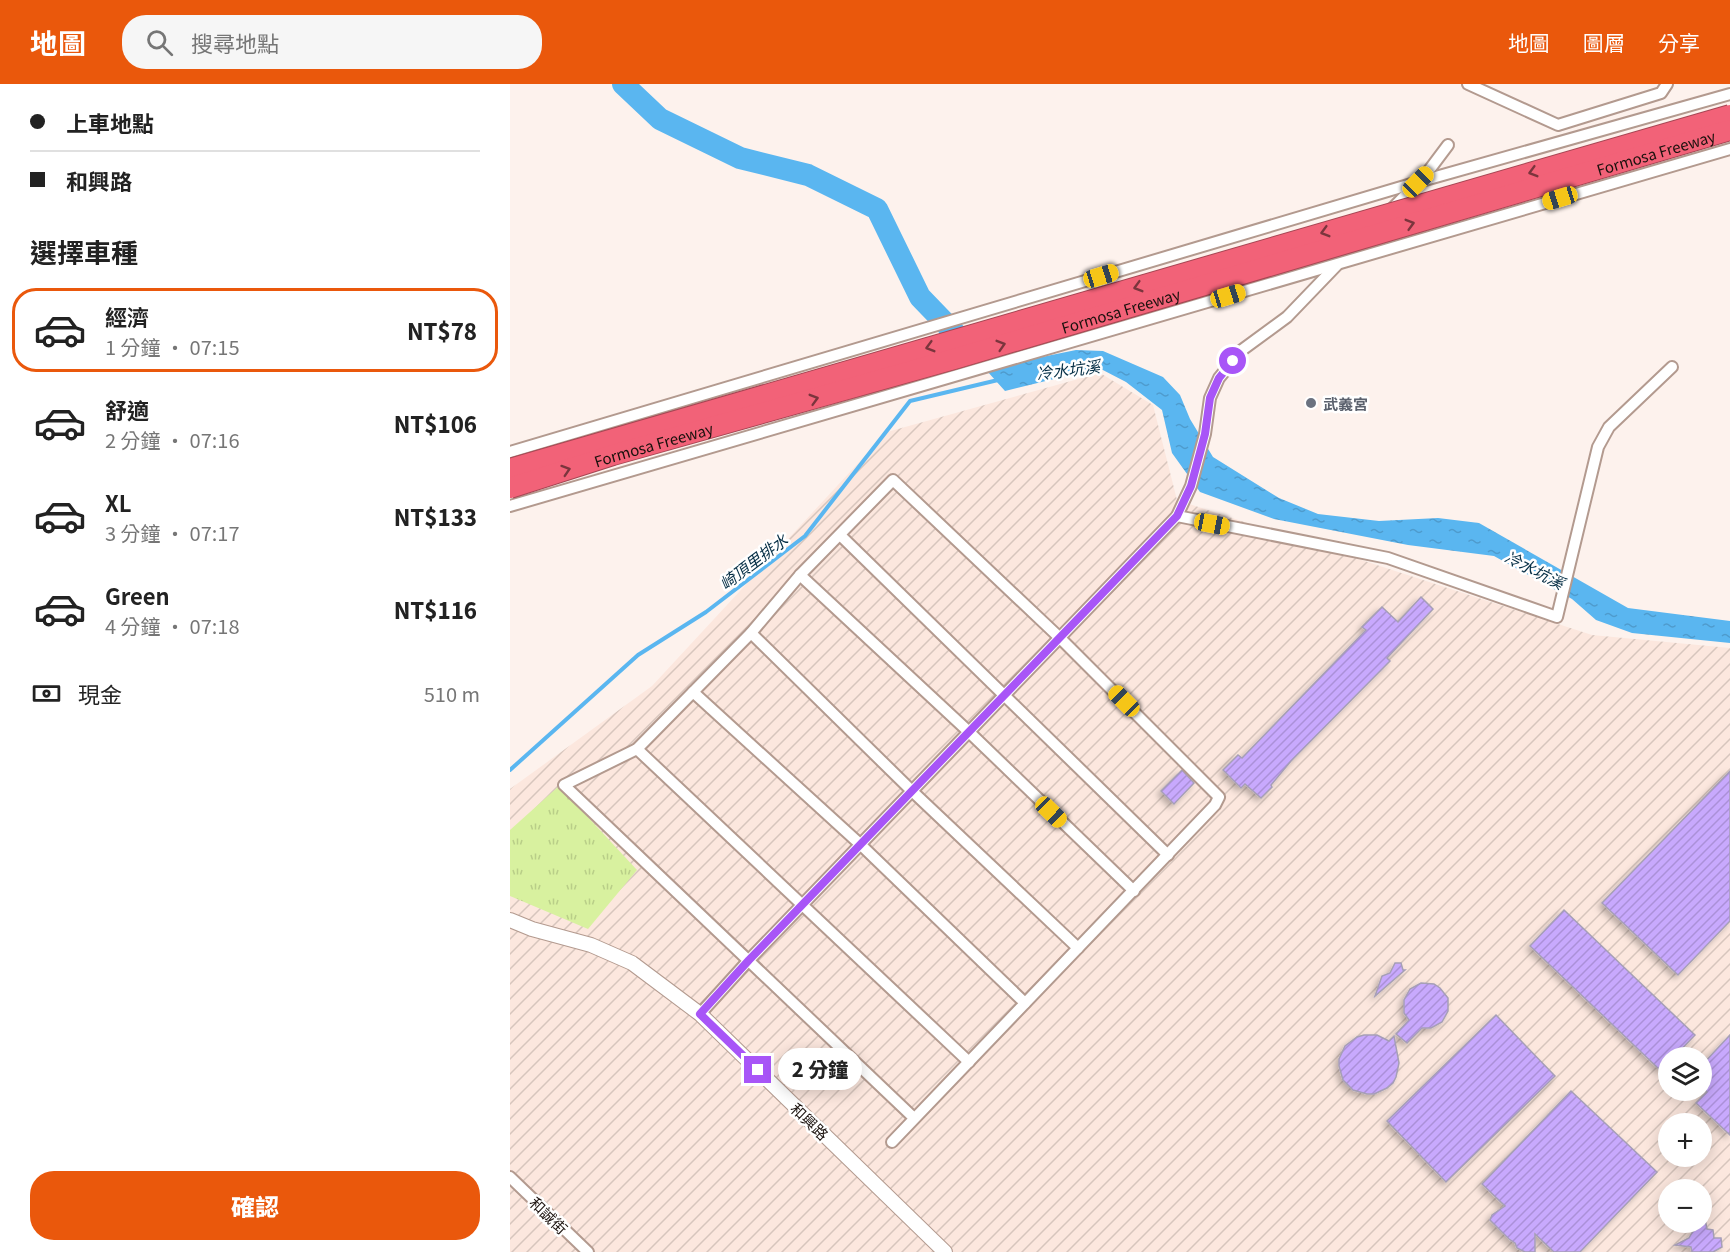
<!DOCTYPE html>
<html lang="zh-TW">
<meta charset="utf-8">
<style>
:root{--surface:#fff;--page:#f6f6f6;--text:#222;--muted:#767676;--line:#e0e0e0;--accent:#ea580c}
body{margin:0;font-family:Georgia,"Noto Sans TC",serif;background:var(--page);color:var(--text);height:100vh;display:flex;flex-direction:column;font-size:22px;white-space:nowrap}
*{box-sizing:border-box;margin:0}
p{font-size:20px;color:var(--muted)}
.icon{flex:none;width:33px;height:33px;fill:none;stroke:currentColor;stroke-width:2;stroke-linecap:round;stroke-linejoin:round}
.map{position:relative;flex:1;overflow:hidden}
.side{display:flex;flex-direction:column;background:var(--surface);width:510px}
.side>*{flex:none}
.banner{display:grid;align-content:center;height:132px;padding:0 30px;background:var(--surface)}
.tools{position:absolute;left:1148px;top:963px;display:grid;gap:12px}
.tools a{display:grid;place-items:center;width:54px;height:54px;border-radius:50%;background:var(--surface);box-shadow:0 3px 15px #0003;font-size:30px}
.end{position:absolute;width:27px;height:27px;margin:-14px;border:8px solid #a855f7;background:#fff;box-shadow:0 0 0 3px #fff}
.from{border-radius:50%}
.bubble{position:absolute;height:42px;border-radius:21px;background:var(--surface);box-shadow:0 3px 15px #0003;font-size:20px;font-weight:800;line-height:42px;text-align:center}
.car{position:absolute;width:18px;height:36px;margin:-18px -9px;border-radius:8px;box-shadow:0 0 4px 2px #0007;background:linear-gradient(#f5c518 24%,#345 0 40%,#f5c518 0 76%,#345 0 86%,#f5c518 0)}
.banner b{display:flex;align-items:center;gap:21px;height:57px;font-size:22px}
.banner b+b{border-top:2px solid var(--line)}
.banner i{width:15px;height:15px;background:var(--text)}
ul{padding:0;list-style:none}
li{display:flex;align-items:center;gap:18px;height:84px;margin:0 12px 9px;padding:0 18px;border:3px solid transparent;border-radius:24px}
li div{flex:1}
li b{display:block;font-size:22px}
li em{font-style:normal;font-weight:800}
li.on{border-color:var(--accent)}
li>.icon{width:54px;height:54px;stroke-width:1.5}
h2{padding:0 30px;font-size:27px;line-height:72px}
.pay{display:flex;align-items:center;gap:15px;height:66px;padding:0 30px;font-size:22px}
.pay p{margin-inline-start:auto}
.action{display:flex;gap:12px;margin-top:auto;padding:12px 30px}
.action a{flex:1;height:69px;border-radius:24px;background:var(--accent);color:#fff;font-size:24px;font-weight:800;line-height:69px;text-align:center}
header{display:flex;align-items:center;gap:36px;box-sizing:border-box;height:84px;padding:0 30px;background:var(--accent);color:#fff}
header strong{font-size:28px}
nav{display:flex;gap:33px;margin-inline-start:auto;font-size:21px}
.search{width:420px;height:54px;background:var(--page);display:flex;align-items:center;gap:15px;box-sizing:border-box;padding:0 21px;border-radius:24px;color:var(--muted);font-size:22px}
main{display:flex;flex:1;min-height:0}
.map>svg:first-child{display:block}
.industrial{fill:url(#industrial-furrows);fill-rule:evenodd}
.park{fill:url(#park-tufts)}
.water{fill:url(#water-ripples)}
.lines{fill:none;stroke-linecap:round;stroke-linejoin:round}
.stream{stroke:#5ab6f0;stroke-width:4}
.river{stroke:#5ab6f0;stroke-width:22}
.building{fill:url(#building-hatch);stroke:#a69fb6;stroke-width:1.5;filter:url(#shadow)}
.minor-casing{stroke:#b39a8f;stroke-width:14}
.tertiary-casing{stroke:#b39a8f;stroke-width:16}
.minor{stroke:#fff;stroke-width:10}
.tertiary{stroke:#fff;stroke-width:14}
.motorway-bridge-casing{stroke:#a64653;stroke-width:22;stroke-linecap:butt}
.motorway-bridge{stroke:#f26278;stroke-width:20}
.oneway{stroke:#7b353d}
.route{stroke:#a855f7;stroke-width:8}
.worship-dot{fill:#6b7280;stroke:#fff;stroke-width:2}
.labels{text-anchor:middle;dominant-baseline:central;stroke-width:5;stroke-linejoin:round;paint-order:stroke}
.street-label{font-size:15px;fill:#1a110d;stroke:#fff}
.worship-label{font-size:15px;font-weight:bold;fill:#5b616d;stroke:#fff;text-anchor:start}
.water-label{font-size:16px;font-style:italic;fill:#052e45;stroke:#fff}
</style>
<header>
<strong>地圖</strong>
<div class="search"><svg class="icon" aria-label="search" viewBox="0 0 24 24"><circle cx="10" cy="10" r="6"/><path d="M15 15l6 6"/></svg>搜尋地點</div>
<nav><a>地圖</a><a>圖層</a><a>分享</a></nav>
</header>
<main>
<section class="side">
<div class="banner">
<b><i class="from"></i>上車地點</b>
<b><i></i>和興路</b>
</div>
<h2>選擇車種</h2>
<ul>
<li class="on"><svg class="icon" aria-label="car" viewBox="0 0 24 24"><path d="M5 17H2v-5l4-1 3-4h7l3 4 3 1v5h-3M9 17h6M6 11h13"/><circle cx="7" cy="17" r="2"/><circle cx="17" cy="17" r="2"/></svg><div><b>經濟</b><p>1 分鐘 · 07:15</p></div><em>NT$78</em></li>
<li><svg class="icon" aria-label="car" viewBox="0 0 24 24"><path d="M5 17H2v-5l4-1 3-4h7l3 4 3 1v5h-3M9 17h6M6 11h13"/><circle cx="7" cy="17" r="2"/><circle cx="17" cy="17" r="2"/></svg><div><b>舒適</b><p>2 分鐘 · 07:16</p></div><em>NT$106</em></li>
<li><svg class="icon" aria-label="car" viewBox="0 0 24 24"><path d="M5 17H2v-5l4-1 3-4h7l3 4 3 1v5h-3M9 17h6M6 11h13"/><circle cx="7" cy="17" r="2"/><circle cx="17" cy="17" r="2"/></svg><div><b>XL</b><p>3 分鐘 · 07:17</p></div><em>NT$133</em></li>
<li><svg class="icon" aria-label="car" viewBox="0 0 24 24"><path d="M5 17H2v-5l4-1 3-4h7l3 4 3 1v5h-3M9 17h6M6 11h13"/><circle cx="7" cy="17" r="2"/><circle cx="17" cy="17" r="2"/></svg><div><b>Green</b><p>4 分鐘 · 07:18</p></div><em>NT$116</em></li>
</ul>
<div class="pay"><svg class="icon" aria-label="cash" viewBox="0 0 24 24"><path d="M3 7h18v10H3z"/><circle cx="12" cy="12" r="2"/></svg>現金<p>510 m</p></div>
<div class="action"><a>確認</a></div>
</section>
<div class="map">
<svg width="1220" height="1168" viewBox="0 0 1220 1168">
<defs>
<pattern id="industrial-furrows" width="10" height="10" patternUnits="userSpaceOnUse" patternTransform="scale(1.5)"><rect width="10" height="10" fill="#fce7de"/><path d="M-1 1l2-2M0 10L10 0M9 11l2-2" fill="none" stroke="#d7c5bd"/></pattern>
<pattern id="park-tufts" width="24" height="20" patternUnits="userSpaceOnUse" patternTransform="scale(1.5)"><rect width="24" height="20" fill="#d8f19f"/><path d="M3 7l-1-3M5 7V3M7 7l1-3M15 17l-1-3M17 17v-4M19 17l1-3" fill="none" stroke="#b9ce88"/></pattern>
<pattern id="water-ripples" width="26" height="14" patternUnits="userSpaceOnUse" patternTransform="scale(1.5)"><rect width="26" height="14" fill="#5ab6f0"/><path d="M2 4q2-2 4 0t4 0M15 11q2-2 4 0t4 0" fill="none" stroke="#4e9bcd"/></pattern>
<pattern id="building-hatch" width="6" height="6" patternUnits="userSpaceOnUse" patternTransform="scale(1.5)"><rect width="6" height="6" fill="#c8a9fd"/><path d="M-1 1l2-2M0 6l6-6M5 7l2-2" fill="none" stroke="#ab90d8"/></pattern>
<filter id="shadow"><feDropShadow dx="-3.5" dy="3.5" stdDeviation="3" flood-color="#0004"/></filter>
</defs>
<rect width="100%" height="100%" fill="#fdf2ed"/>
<path class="industrial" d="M 590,289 L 643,321 L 667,416 L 1082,551 L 1220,564 L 1220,1168 L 0,1168 L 0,705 L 142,602 L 377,348 ZM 1158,974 L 1191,974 L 1191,1006 L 1158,1006 ZM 1158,1040 L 1191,1040 L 1191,1072 L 1158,1072 ZM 1158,1106 L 1191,1106 L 1191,1138 L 1158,1138 Z"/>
<polygon class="park" points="49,702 127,786 78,845 0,812 0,746"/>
<polygon class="water" points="566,266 593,267 653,293 670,311 680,335 703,373 769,414 808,430 869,437 928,434 969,439 1118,524 1220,537 1220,559 1122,549 1086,536 1062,515 984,472 898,461 764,435 690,408 662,369 652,326 616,298 589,284 495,307 477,287 492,281"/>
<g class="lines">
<polyline class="stream" points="0,686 128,571 196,528 295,452 400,317 488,296"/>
<polyline class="river" points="113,0 150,35 230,74 298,91 367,125 410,213 464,269"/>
</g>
<g class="building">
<polygon points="911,513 923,525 877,574 880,577 781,677 761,701 762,703 751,714 735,700 731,704 713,686 728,671 732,674 856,546 852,543 872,523 888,538"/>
<polygon points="672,686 684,699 664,720 651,707"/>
<polygon points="1220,687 1220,837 1168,891 1092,819"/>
<polygon points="1054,826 1185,951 1163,974 1158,974 1158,979 1150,986 1020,862"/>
<polygon points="885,879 891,879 893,886 895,886 865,912 872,892 880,889"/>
<polygon points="911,899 924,900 930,904 938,914 938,927 932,938 921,944 912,944 897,959 886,950 899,936 894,929 894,916 900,905"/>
<polygon points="986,931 1045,992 936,1098 877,1037"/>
<polygon points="854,951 867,951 879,957 884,952 889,979 886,993 883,999 877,1004 864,1010 857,1010 843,1006 833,996 829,982 829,975 835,962 847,953"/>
<polygon points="1220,951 1220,1051 1186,1019 1197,1008 1191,1002 1191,982"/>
<polygon points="1061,1007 1147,1088 1070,1168 1044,1168 1025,1150 1025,1168 1015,1168 1007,1164 1005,1159 999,1155 980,1136 982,1131 995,1122 972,1100"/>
<polygon points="1194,1130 1197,1145 1203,1146 1204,1154 1211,1154 1212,1163 1203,1168 1182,1168 1181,1163 1165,1161 1179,1154 1183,1147 1188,1144"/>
</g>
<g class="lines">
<g class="minor-casing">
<g id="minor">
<polyline points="958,0 1048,41 1151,9 1157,0"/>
<polyline points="880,127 917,89 938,61"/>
<polyline points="0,368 908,98 1220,10"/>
<polyline points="0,422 1220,65"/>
<polyline points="667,432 878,474 1047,533 1088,363 1099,343 1162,283"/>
<polyline points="330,451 658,771"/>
<polyline points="290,491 459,648 624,807"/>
<polyline points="241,549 402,707 568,864"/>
<polyline points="183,608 351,761 515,919"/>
<polyline points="127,665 459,978"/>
<polyline points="190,930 239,876 667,432 681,402 695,350 700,314 709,294 732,266 777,233 827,181"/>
<path d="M 382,1058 C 490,946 598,834 705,721 L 709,713 L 550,554 L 383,396 L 290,491 L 241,549 L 127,665 L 54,701 L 404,1034"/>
<polyline points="0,1093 78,1168"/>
</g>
</g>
<g class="tertiary-casing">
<polyline id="tertiary" points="0,836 22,845 81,861 122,879 190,930 435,1168"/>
</g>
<use href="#minor" class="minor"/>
<use href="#tertiary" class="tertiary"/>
<g class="motorway-bridge-casing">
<g id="motorway-bridge">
<polyline points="0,385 1220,31"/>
<path id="s1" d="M 0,404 L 103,371 L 444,275 L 1220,46"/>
</g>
</g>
<use href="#motorway-bridge" class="motorway-bridge"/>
</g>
<defs><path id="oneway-chevron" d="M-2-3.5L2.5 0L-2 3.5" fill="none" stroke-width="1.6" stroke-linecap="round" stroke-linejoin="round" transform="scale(1.5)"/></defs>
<g class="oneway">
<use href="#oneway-chevron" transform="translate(1023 88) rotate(164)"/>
<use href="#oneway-chevron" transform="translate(900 140) rotate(-16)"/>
<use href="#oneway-chevron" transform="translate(815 148) rotate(164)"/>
<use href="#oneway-chevron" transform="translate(628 203) rotate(164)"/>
<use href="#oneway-chevron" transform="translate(491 261) rotate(-17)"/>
<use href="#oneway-chevron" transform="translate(420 263) rotate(164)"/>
<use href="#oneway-chevron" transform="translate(304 315) rotate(-16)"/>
<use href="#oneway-chevron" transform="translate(56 386) rotate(-18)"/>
</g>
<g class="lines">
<polyline class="route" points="248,986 190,930 239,876 667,432 681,402 695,350 700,314 709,294 723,277"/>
</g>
<circle class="worship-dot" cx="801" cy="319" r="6"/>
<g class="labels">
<g class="street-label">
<text stroke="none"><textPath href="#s1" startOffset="1194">Formosa Freeway</textPath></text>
<text stroke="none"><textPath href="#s1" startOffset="636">Formosa Freeway</textPath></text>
<text stroke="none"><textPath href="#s1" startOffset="150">Formosa Freeway</textPath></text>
<text transform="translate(300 1037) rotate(44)">和興路</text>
<text transform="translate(39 1131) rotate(44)">和誠街</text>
</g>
<g class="worship-label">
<text x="813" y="319">武義宮</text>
</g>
<g class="water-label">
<text transform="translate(558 285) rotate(-7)">冷水坑溪</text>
<text transform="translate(243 477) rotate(-37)">崎頂里排水</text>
<text transform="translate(1025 485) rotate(27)">冷水坑溪</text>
</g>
</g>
</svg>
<div class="tools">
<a><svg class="icon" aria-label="layers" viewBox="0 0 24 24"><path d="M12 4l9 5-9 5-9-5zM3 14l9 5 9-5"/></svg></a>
<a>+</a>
<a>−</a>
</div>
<i class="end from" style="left:723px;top:277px"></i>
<i class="end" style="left:248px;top:986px"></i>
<div class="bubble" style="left:268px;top:964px;width:84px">2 分鐘</div>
<i class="car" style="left:908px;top:98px;rotate:45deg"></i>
<i class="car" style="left:1050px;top:114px;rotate:253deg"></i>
<i class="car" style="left:591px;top:192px;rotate:73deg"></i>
<i class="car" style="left:718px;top:212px;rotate:73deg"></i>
<i class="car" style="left:702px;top:440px;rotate:101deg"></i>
<i class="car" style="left:614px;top:617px;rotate:315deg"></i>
<i class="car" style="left:541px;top:728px;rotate:134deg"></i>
</div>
</main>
